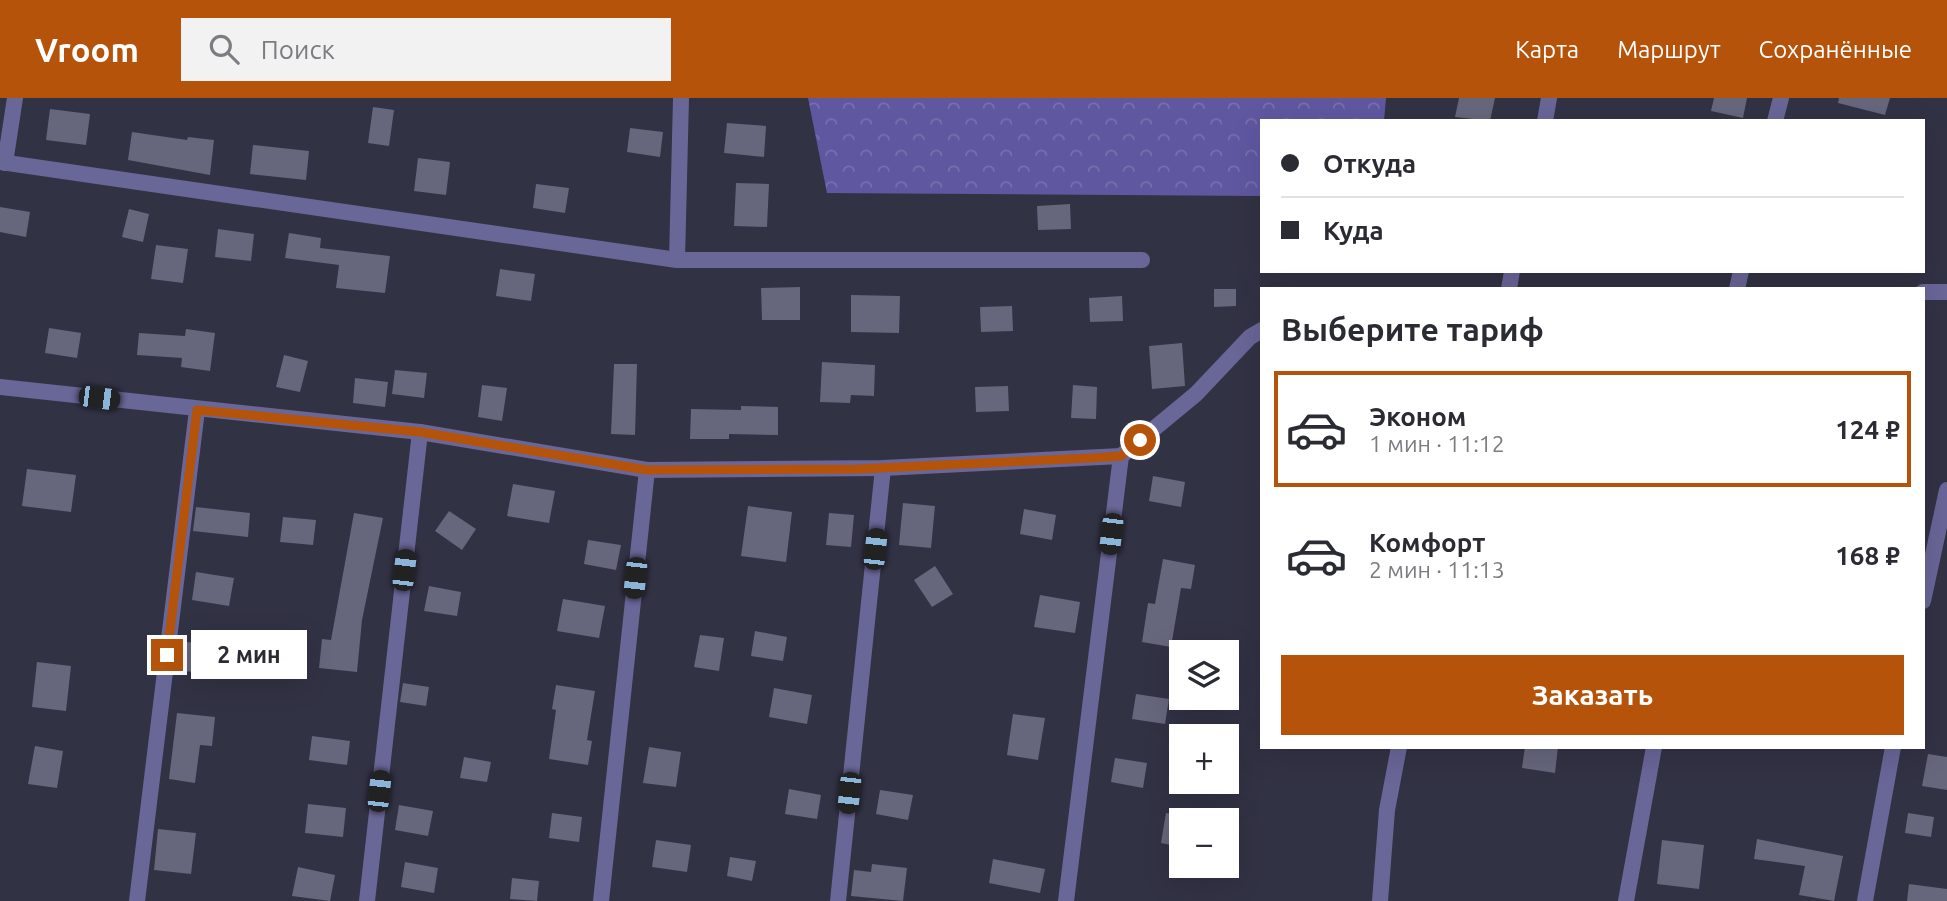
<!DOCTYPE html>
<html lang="ru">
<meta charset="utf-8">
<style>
:root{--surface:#fff;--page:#f2f2f3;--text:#2b2b33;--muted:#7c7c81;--line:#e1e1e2;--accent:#b45309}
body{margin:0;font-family:Ubuntu,sans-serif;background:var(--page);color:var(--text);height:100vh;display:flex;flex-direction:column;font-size:26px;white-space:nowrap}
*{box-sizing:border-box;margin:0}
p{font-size:23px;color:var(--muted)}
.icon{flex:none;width:38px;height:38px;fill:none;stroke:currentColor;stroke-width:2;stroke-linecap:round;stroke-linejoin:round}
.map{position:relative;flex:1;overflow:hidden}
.sheet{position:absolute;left:1260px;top:189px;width:665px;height:462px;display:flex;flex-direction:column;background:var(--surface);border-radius:0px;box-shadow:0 7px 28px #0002}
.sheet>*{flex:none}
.guide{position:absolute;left:1260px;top:21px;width:665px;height:154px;border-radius:0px;box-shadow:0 7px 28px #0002;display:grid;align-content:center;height:154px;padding:0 21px;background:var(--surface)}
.tools{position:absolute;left:1169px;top:542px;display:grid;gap:14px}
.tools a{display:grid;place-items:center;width:70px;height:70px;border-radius:0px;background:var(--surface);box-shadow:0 7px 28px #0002;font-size:35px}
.end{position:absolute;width:32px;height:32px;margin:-16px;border:9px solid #b45309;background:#fff;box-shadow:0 0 0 4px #fff}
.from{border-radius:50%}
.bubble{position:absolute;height:49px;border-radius:0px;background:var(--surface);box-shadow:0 7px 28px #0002;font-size:23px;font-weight:600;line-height:49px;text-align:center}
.car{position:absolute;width:21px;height:42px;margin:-21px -10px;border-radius:9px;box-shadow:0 0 5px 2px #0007;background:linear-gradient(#222 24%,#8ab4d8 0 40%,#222 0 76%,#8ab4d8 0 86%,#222 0)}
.guide b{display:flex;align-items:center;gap:24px;height:66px;font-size:26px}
.guide b+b{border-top:2px solid var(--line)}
.guide i{width:18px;height:18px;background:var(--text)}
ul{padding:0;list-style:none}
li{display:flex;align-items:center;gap:21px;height:116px;margin:0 14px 10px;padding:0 7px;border:4px solid transparent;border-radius:0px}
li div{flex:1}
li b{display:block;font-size:26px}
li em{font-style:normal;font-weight:600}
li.selected{border-color:var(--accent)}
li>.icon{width:63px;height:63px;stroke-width:1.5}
h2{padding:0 21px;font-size:32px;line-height:84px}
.action{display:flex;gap:14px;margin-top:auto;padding:14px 21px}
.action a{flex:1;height:80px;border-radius:0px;background:var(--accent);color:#fff;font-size:28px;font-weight:600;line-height:80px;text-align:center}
header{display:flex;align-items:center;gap:42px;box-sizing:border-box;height:98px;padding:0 35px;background:var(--accent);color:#fff}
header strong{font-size:33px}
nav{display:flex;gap:38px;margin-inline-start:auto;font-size:24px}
.search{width:490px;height:63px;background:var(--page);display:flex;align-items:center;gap:18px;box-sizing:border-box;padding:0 24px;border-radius:0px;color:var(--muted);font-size:26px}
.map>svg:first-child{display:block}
.forest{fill:url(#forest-crowns)}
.building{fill:#66667c}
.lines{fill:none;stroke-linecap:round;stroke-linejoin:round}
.minor{stroke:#696698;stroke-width:16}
.route{stroke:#b45309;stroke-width:9}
</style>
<header>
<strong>Vroom</strong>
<div class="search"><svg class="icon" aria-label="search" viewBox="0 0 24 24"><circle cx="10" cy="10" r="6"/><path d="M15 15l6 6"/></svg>Поиск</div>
<nav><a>Карта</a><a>Маршрут</a><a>Сохранённые</a></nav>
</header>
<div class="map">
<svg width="1947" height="803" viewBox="0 0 1947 803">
<defs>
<pattern id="forest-crowns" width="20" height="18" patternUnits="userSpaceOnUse" patternTransform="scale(1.75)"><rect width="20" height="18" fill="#5f58a1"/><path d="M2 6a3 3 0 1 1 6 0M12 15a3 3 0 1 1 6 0" fill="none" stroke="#7670ae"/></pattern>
</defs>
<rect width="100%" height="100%" fill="#323245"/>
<polygon class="forest" points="808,0 1386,0 1384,23 1262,23 1262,98 827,95"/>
<g class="building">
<polygon points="1459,0 1495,0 1490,23 1455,19"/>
<polygon points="1714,0 1747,0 1743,20 1711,13"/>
<polygon points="1839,0 1890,0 1885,17 1838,5"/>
<polygon points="373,9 394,12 389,48 368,45"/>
<polygon points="50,11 90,16 86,47 46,42"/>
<polygon points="727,25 766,28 764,59 724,55"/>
<polygon points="630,30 663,34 660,59 627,54"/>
<polygon points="132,34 187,42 188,39 214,42 210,77 128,62"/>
<polygon points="253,47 309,53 306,82 250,76"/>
<polygon points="418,60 450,64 446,97 414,93"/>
<polygon points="736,85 769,86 767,129 734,128"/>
<polygon points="536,86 569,90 565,115 533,110"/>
<polygon points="1070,106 1071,131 1038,132 1037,108"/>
<polygon points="0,109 30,114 26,139 0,134"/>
<polygon points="129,111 149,116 143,144 122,139"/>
<polygon points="218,131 254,136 251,163 215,159"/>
<polygon points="289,135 321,140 320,150 390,158 385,195 336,190 339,167 285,160"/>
<polygon points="156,147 188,151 183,185 151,181"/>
<polygon points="500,171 535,176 531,203 496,198"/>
<polygon points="800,189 800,222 762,222 761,190"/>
<polygon points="1214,191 1236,191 1236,208 1214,209"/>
<polygon points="851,197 900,198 899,235 851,234"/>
<polygon points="1122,198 1123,223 1090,224 1089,200"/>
<polygon points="1012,208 1013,233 981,234 980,209"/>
<polygon points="49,230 81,235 77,260 45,255"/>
<polygon points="186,231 215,235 210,273 181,269 182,260 137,257 139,235 185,238"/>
<polygon points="1182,245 1185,288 1152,291 1149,248"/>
<polygon points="284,257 308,263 300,294 276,289"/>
<polygon points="822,264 875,267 874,298 851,297 850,305 820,304"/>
<polygon points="614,266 637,266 635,337 611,336"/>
<polygon points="395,272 427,275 424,300 392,296"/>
<polygon points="355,280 388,284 385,309 353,305"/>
<polygon points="482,287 507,290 502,323 478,319"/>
<polygon points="1073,287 1097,289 1096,321 1071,320"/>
<polygon points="1008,288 1009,313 976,314 975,289"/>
<polygon points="741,308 778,309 778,337 729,336 729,341 690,341 691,311 741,312"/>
<polygon points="27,371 76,377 71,414 22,408"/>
<polygon points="1153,378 1185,384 1181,409 1149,403"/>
<polygon points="513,386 555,393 549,425 507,418"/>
<polygon points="903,405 935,408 931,450 899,447"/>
<polygon points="748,408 792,414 786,464 741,458"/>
<polygon points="196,409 250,415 248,439 193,433"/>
<polygon points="1024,411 1056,417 1052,442 1020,436"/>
<polygon points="449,413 476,431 462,452 435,433"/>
<polygon points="354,415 383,420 362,522 357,574 319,570 322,541 331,542"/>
<polygon points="829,415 854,417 851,449 826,447"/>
<polygon points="283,419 316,422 313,447 280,444"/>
<polygon points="588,442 621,447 616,472 584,466"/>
<polygon points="1163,461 1195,467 1191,491 1181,490 1171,549 1142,544 1148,505 1155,506"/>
<polygon points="935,468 953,496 932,509 914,482"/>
<polygon points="196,474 234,480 229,508 192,502"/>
<polygon points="429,488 461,494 457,518 424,513"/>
<polygon points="1040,497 1080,504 1075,535 1034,529"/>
<polygon points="563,501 605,508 599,540 557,533"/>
<polygon points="755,533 787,539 783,563 751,558"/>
<polygon points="700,537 724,540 719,573 694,569"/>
<polygon points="186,544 223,547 221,576 183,573"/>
<polygon points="37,564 71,568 66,613 32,609"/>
<polygon points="403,585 429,589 426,608 400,604"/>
<polygon points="556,587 595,593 587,642 592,643 588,667 549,661 556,612 552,611"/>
<polygon points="774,590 812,597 807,626 769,619"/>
<polygon points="1136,596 1169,601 1165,626 1132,621"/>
<polygon points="177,615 215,619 212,648 200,647 195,685 169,681"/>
<polygon points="1013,616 1045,620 1038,662 1007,657"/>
<polygon points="312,638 350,643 347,667 309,662"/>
<polygon points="35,648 63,653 57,690 28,686"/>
<polygon points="649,649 681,654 676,689 643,685"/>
<polygon points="1525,649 1558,649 1555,675 1522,670"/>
<polygon points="1928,656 1947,659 1947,692 1922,688"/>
<polygon points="464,659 491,664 487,684 460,680"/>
<polygon points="1115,660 1147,665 1143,690 1111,684"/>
<polygon points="789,691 821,697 817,721 785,716"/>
<polygon points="880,692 913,697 908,722 876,716"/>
<polygon points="308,706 346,710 343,739 305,735"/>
<polygon points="399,707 433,713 428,738 395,732"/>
<polygon points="552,715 582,719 579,744 549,740"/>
<polygon points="1166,715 1181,717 1181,749 1161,745"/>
<polygon points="1908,715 1934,719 1931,739 1905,735"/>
<polygon points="158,731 196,735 191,776 154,772"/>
<polygon points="1757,741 1843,758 1834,803 1799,797 1805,768 1754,761"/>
<polygon points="656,742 691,747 687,774 652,769"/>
<polygon points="1662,742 1704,747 1699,791 1657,786"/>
<polygon points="730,759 756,763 752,783 727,778"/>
<polygon points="993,761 1045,771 1040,795 989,785"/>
<polygon points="405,764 438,770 434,795 401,789"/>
<polygon points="872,766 907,770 903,803 851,798 854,772 871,774"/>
<polygon points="298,769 335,777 330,803 292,798"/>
<polygon points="512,780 539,783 537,803 510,801"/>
<polygon points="1909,786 1947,791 1947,803 1907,803"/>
</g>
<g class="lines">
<g class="minor">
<polyline points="1545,23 1549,0"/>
<polyline points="1775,23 1781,0"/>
<polyline points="0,64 677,162 1142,162"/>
<polyline points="5,65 15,0"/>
<polyline points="677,162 681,0"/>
<polyline points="1509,191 1512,173"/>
<polyline points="1737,191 1741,173"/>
<polyline points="1923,194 1947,194"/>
<polyline points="0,289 420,334 647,372 883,370 1121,358 1196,296 1250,239 1262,232"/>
<polyline points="1923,503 1947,392"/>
<polyline points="137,803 197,312"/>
<polyline points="367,803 420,334"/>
<polyline points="601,803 647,372"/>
<polyline points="838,803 883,370"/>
<polyline points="1066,803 1121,358"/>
<polyline points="1380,803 1387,712 1399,649"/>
<polyline points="1626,803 1654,649"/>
<polyline points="1865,803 1893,649"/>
</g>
</g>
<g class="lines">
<polyline class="route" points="167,557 197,312 420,334 647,372 858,371 1090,360 1121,358 1140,342"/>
</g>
</svg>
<div class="tools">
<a><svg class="icon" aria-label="layers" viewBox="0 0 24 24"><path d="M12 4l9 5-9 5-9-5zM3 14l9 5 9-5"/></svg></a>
<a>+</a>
<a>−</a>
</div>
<i class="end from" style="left:1140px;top:342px"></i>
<i class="end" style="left:167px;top:557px"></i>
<div class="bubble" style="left:191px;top:532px;width:116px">2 мин</div>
<i class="car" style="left:99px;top:300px;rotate:97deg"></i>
<i class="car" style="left:1111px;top:436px;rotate:187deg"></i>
<i class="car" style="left:875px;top:451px;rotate:6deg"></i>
<i class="car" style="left:404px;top:472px;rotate:7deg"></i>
<i class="car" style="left:635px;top:480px;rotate:186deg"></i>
<i class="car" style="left:379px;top:693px;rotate:6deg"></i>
<i class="car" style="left:849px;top:695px;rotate:186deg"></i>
<div class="guide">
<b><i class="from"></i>Откуда</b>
<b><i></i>Куда</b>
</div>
<section class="sheet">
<h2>Выберите тариф</h2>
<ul>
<li class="selected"><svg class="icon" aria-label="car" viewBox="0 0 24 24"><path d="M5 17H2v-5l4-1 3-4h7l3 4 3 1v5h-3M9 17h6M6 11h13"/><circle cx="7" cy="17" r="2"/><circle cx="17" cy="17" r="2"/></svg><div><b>Эконом</b><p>1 мин · 11:12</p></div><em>124 ₽</em></li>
<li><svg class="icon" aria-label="car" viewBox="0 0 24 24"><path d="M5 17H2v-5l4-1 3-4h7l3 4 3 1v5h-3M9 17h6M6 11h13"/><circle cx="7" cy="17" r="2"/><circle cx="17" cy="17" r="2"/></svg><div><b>Комфорт</b><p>2 мин · 11:13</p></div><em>168 ₽</em></li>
</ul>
<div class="action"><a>Заказать</a></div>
</section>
</div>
